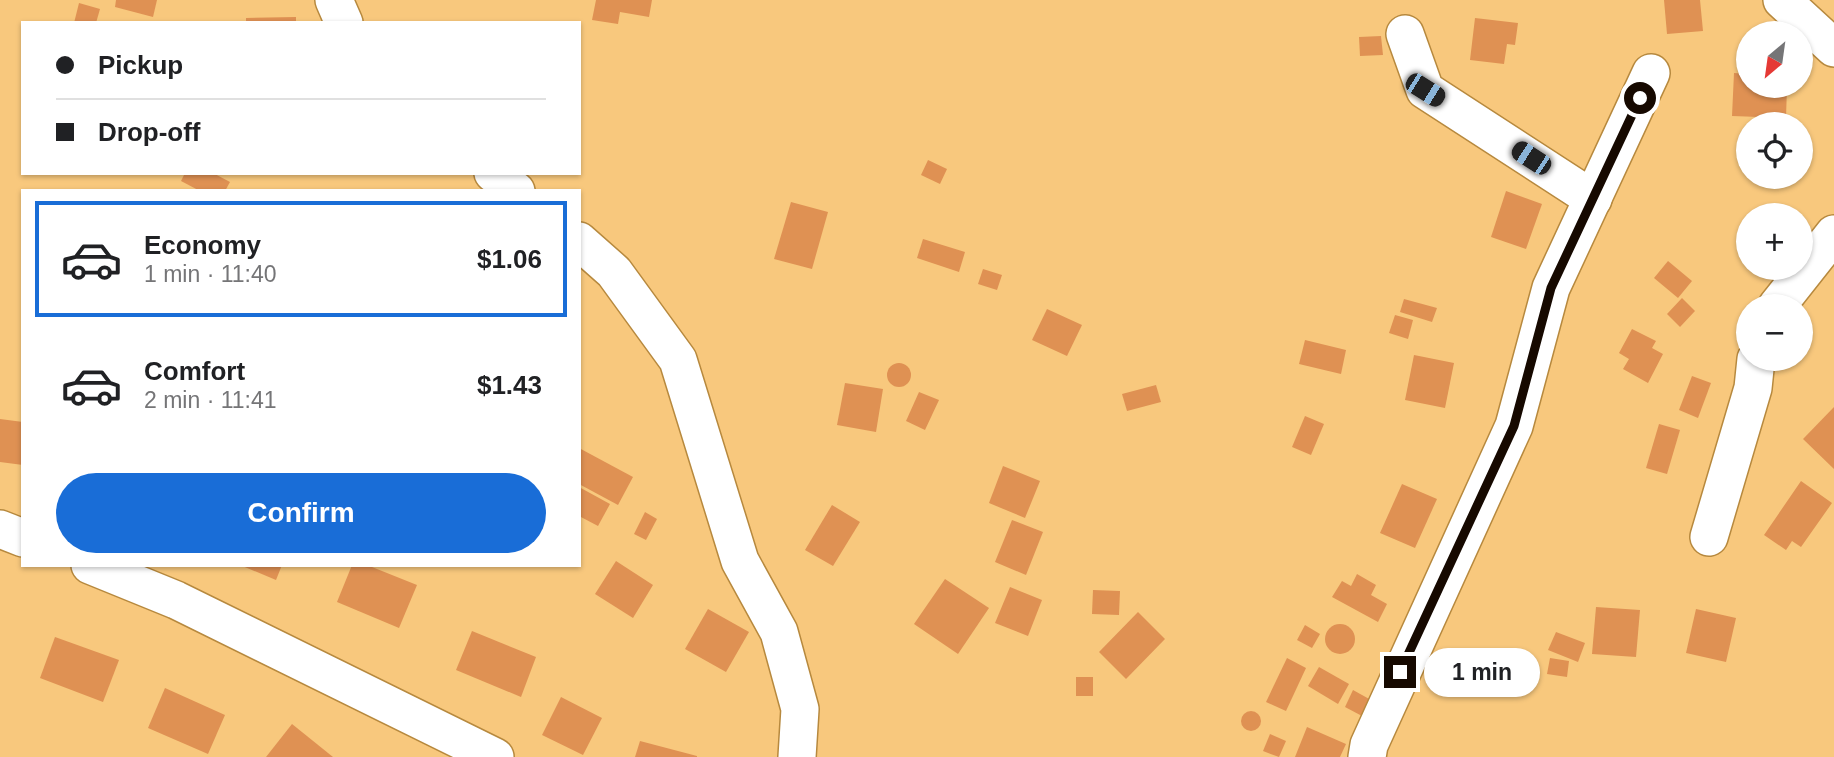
<!DOCTYPE html>
<meta charset="utf-8">
<style>
:root{--surface:#fff;--page:#f2f2f2;--text:#202124;--muted:#757577;--line:#e0e0e0;--accent:#196dd7}
body{margin:0;font-family:Helvetica,sans-serif;background:var(--page);color:var(--text);height:100vh;display:flex;flex-direction:column;font-size:26px;white-space:nowrap}
*{box-sizing:border-box;margin:0}
p{font-size:23px;color:var(--muted)}
.icon{flex:none;width:38px;height:38px;fill:none;stroke:currentColor;stroke-width:2;stroke-linecap:round;stroke-linejoin:round}
.map{position:relative;flex:1;overflow:hidden}
.sheet{position:absolute;left:21px;top:189px;width:560px;height:378px;display:flex;flex-direction:column;background:var(--surface);border-radius:0px;box-shadow:0 2px 5px #0004}
.sheet>*{flex:none}
.hud{position:absolute;left:21px;top:21px;width:560px;height:154px;border-radius:0px;box-shadow:0 2px 5px #0004;display:grid;align-content:center;height:154px;padding:0 35px;background:var(--surface)}
.needle{width:46px;rotate:209deg}
.controls{position:absolute;left:1736px;top:21px;display:grid;gap:14px}
.controls a{display:grid;place-items:center;width:77px;height:77px;border-radius:50%;background:var(--surface);box-shadow:0 2px 5px #0004;font-size:35px}
.end{position:absolute;width:32px;height:32px;margin:-16px;border:9px solid #160900;background:#fff;box-shadow:0 0 0 4px #fff}
.from{border-radius:50%}
.bubble{position:absolute;height:49px;border-radius:24px;background:var(--surface);box-shadow:0 2px 5px #0004;font-size:23px;font-weight:600;line-height:49px;text-align:center}
.car{position:absolute;width:21px;height:42px;margin:-21px -10px;border-radius:9px;box-shadow:0 0 5px 2px #0007;background:linear-gradient(#222 24%,#8ab4d8 0 40%,#222 0 76%,#8ab4d8 0 86%,#222 0)}
.hud b{display:flex;align-items:center;gap:24px;height:66px;font-size:26px}
.hud b+b{border-top:2px solid var(--line)}
.hud i{width:18px;height:18px;background:var(--text)}
ul{padding:12px 0 0;list-style:none}
li{display:flex;align-items:center;gap:21px;height:116px;margin:0 14px 10px;padding:0 21px;border:4px solid transparent;border-radius:0px}
li div{flex:1}
li b{display:block;font-size:26px}
li em{font-style:normal;font-weight:600}
li.on{border-color:var(--accent)}
li>.icon{width:63px;height:63px;stroke-width:1.5}
.action{display:flex;gap:14px;margin-top:auto;padding:14px 35px}
.action a{flex:1;height:80px;border-radius:42px;background:var(--accent);color:#fff;font-size:28px;font-weight:600;line-height:80px;text-align:center}
.map>svg:first-child{display:block}
.building{fill:#df9153}
.lines{fill:none;stroke-linecap:round;stroke-linejoin:round}
.minor-casing{stroke:#b7893e;stroke-width:40}
.minor{stroke:#fff;stroke-width:37}
.route{stroke:#160900;stroke-width:9}
</style>
<div class="map">
<svg width="1834" height="757" viewBox="0 0 1834 757">
<rect width="100%" height="100%" fill="#f8c87d"/>
<g class="building">
<polygon points="116,0 157,0 153,17 115,7"/>
<polygon points="596,0 652,0 649,17 620,12 618,24 592,20"/>
<polygon points="1664,0 1700,0 1703,31 1667,34"/>
<polygon points="79,3 100,9 96,23 74,23"/>
<polygon points="296,17 296,23 246,23 246,18"/>
<polygon points="1475,18 1518,23 1515,45 1507,44 1504,64 1470,60"/>
<polygon points="1381,36 1383,55 1360,56 1359,37"/>
<polygon points="1734,73 1748,74 1748,86 1787,86 1786,118 1732,116"/>
<polygon points="928,160 947,169 940,184 921,175"/>
<polygon points="185,173 213,173 230,182 225,191 200,191 181,181"/>
<polygon points="1506,191 1542,204 1526,249 1491,237"/>
<polygon points="791,202 828,212 812,269 774,259"/>
<polygon points="923,239 965,252 959,272 917,258"/>
<polygon points="1668,261 1692,281 1678,298 1654,278"/>
<polygon points="983,269 1002,275 997,290 978,284"/>
<polygon points="1682,298 1695,311 1680,327 1667,314"/>
<polygon points="1404,299 1437,308 1432,322 1400,312"/>
<polygon points="1047,309 1082,325 1067,356 1032,340"/>
<polygon points="1395,315 1413,320 1408,339 1389,333"/>
<polygon points="1632,329 1656,341 1652,348 1663,354 1648,383 1623,369 1629,359 1619,353"/>
<polygon points="1305,340 1346,350 1341,374 1299,364"/>
<polygon points="1414,355 1454,363 1445,408 1405,400"/>
<circle cx="899" cy="375" r="12"/>
<polygon points="1692,376 1711,383 1698,418 1679,410"/>
<polygon points="845,383 883,389 876,432 837,425"/>
<polygon points="1156,385 1161,402 1127,411 1122,394"/>
<polygon points="919,392 939,400 925,430 906,421"/>
<polygon points="1834,407 1834,469 1803,439"/>
<polygon points="1305,416 1324,424 1311,455 1292,447"/>
<polygon points="0,419 23,422 23,465 0,462"/>
<polygon points="1659,424 1680,430 1667,474 1646,468"/>
<polygon points="579,448 633,477 618,505 579,484"/>
<polygon points="1003,466 1040,481 1025,518 989,503"/>
<polygon points="1801,481 1832,503 1801,547 1792,541 1786,550 1764,535"/>
<polygon points="1402,484 1437,499 1415,548 1380,533"/>
<polygon points="579,487 610,504 598,526 579,516"/>
<polygon points="832,505 860,522 833,566 805,550"/>
<polygon points="645,512 657,519 646,540 634,534"/>
<polygon points="1012,520 1043,532 1026,575 995,562"/>
<polygon points="616,561 653,585 633,618 595,594"/>
<polygon points="240,565 282,565 276,580"/>
<polygon points="352,565 367,565 417,585 399,628 337,602"/>
<polygon points="1357,574 1376,585 1371,595 1387,604 1378,622 1332,597 1342,581 1351,586"/>
<polygon points="945,579 989,608 958,654 914,624"/>
<polygon points="1010,587 1042,600 1028,636 995,623"/>
<polygon points="1093,590 1120,591 1119,615 1092,614"/>
<polygon points="1596,607 1640,610 1636,657 1592,654"/>
<polygon points="708,609 749,632 726,672 685,649"/>
<polygon points="1696,609 1736,618 1726,662 1686,653"/>
<polygon points="1138,612 1165,639 1126,679 1099,652"/>
<circle cx="1340" cy="639" r="15"/>
<polygon points="1305,625 1320,634 1312,648 1297,640"/>
<polygon points="472,631 536,657 521,697 456,670"/>
<polygon points="1556,632 1585,643 1578,662 1548,650"/>
<polygon points="55,637 119,660 103,702 40,678"/>
<polygon points="1287,658 1306,668 1286,711 1266,702"/>
<polygon points="1550,658 1569,661 1567,677 1547,674"/>
<polygon points="1319,667 1349,684 1338,704 1308,686"/>
<rect x="1076" y="677" width="17" height="19"/>
<polygon points="165,688 225,715 208,754 148,728"/>
<polygon points="1353,690 1371,700 1362,716 1345,707"/>
<polygon points="561,697 602,718 583,755 542,735"/>
<circle cx="1251" cy="721" r="10"/>
<polygon points="292,724 333,757 266,757"/>
<polygon points="1307,727 1346,744 1340,757 1295,757"/>
<polygon points="1270,734 1286,741 1279,757 1263,751"/>
<polygon points="640,741 697,756 697,757 635,757"/>
</g>
<g class="lines">
<g class="minor-casing">
<g id="minor">
<polyline points="334,0 344,23"/>
<polyline points="1782,0 1834,48"/>
<polyline points="1405,34 1425,90 1593,199"/>
<polyline points="493,173 516,191"/>
<polyline points="579,241 614,272 678,360 740,561 779,632 800,709 797,757"/>
<polyline points="1777,306 1834,234"/>
<polyline points="0,529 23,538"/>
<polyline points="1709,537 1753,388 1756,359"/>
<polyline points="90,565 176,600 495,757"/>
<polyline points="1367,757 1369,745 1514,426 1551,288 1651,73"/>
</g>
</g>
<use href="#minor" class="minor"/>
</g>
<g class="lines">
<polyline class="route" points="1400,672 1514,426 1551,288 1640,98"/>
</g>
</svg>
<div class="controls">
<a><svg class="needle" viewBox="-14 -14 28 28"><path d="M0-13l5 13h-10z" fill="#e53935"/><path d="M0 13l5-13h-10z" fill="#757577"/></svg></a>
<a><svg class="icon" aria-label="locate" viewBox="0 0 24 24"><circle cx="12" cy="12" r="6"/><path d="M12 2v4M12 18v4M2 12h4M18 12h4"/></svg></a>
<a>+</a>
<a>−</a>
</div>
<i class="end from" style="left:1640px;top:98px"></i>
<i class="end" style="left:1400px;top:672px"></i>
<div class="bubble" style="left:1424px;top:648px;width:116px">1 min</div>
<i class="car" style="left:1425px;top:90px;rotate:122deg"></i>
<i class="car" style="left:1531px;top:158px;rotate:303deg"></i>
<div class="hud">
<b><i class="from"></i>Pickup</b>
<b><i></i>Drop-off</b>
</div>
<section class="sheet">
<ul>
<li class="on"><svg class="icon" aria-label="car" viewBox="0 0 24 24"><path d="M5 17H2v-5l4-1 3-4h7l3 4 3 1v5h-3M9 17h6M6 11h13"/><circle cx="7" cy="17" r="2"/><circle cx="17" cy="17" r="2"/></svg><div><b>Economy</b><p>1 min · 11:40</p></div><em>$1.06</em></li>
<li><svg class="icon" aria-label="car" viewBox="0 0 24 24"><path d="M5 17H2v-5l4-1 3-4h7l3 4 3 1v5h-3M9 17h6M6 11h13"/><circle cx="7" cy="17" r="2"/><circle cx="17" cy="17" r="2"/></svg><div><b>Comfort</b><p>2 min · 11:41</p></div><em>$1.43</em></li>
</ul>
<div class="action"><a>Confirm</a></div>
</section>
</div>
